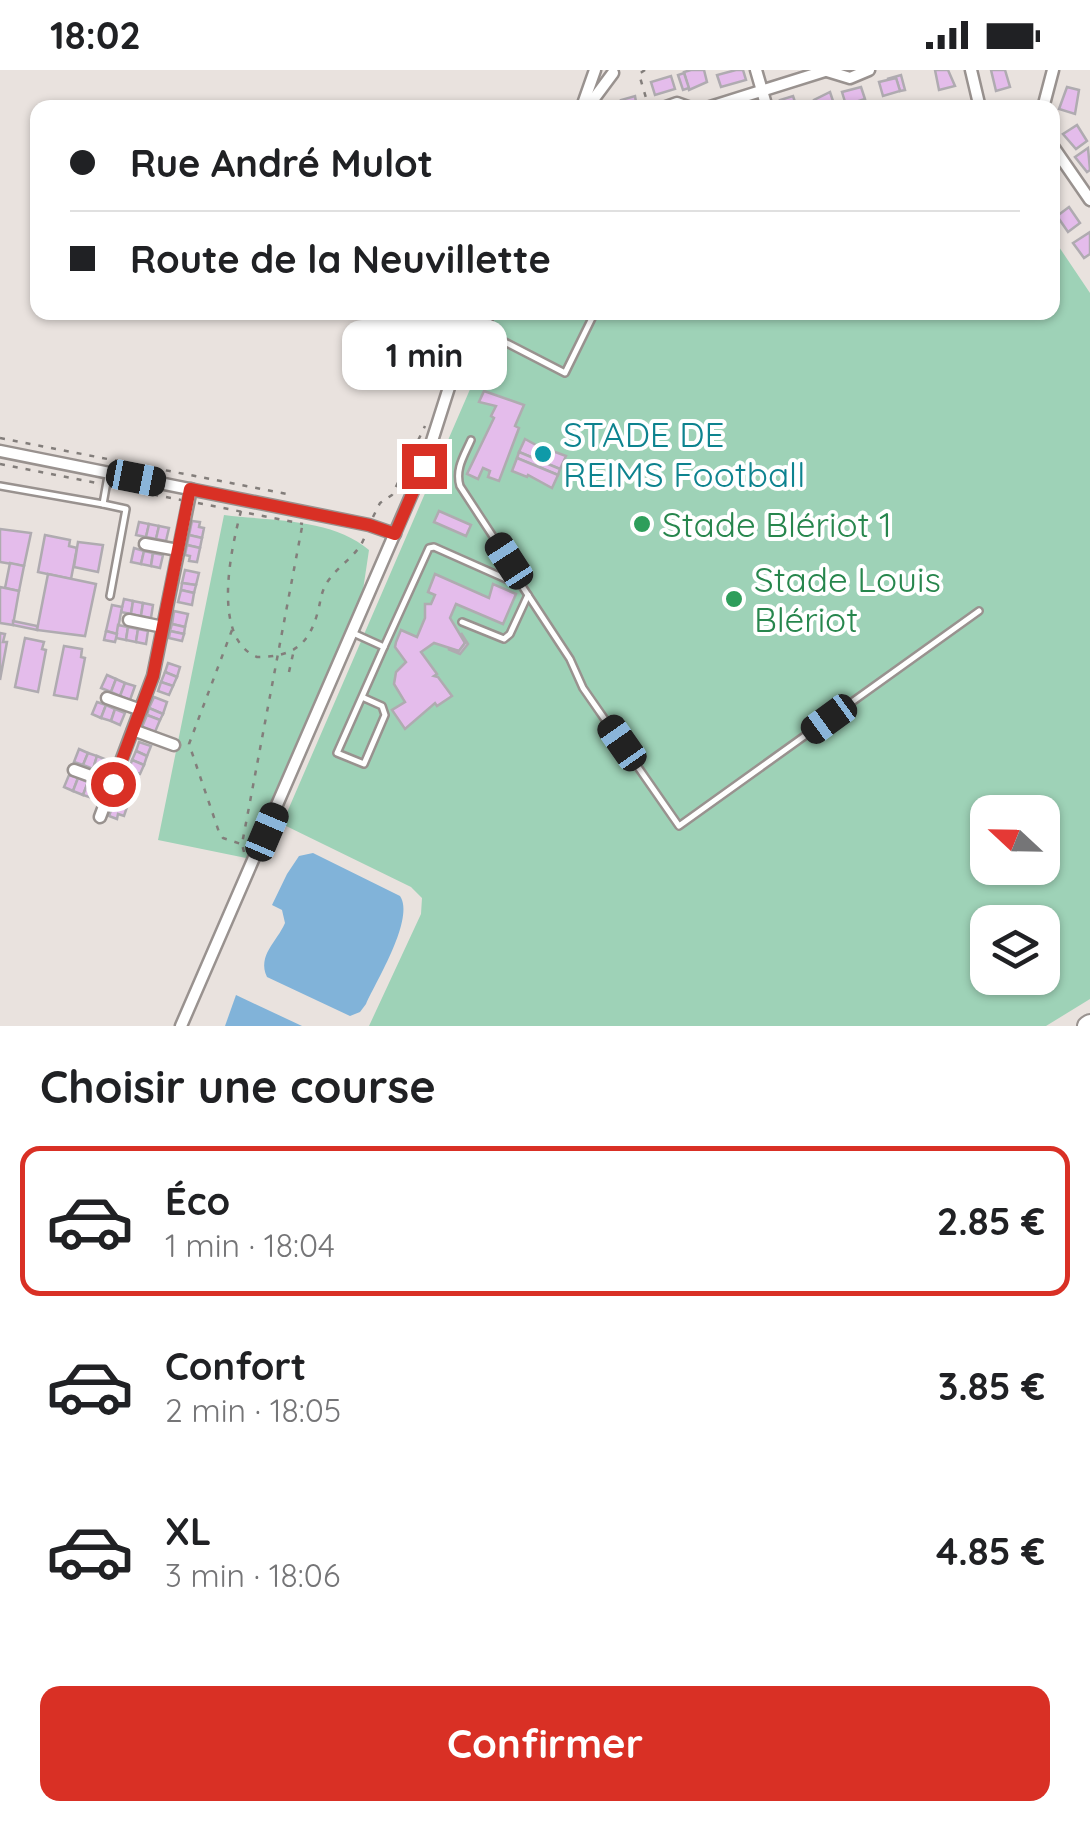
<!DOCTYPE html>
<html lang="fr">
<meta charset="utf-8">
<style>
:root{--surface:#fff;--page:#f2f2f2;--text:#202124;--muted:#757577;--line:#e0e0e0;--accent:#d93025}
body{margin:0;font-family:Quicksand,sans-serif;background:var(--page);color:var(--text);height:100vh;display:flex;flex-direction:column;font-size:38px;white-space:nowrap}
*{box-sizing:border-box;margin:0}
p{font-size:32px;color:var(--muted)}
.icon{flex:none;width:55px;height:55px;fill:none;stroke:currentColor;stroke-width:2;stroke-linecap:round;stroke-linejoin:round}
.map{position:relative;height:956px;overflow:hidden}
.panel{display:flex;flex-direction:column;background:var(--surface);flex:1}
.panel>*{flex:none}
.hud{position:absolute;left:30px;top:30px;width:1030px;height:220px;border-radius:20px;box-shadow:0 2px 8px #0004;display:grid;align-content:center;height:220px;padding:0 40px;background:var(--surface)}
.needle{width:65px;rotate:292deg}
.fabs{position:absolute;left:970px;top:725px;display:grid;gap:20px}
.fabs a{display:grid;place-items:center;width:90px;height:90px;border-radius:20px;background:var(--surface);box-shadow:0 2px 8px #0004;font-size:50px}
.end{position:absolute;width:45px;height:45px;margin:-22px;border:12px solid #d93025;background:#fff;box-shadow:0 0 0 5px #fff}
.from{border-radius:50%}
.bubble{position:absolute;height:70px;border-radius:20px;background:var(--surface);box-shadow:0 2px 8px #0004;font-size:32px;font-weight:700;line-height:70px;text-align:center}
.car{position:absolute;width:30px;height:60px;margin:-30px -15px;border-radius:12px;box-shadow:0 0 8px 2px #0007;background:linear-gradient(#222 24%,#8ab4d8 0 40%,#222 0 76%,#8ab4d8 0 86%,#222 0)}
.hud b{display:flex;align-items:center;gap:35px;height:95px;font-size:38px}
.hud b+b{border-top:2px solid var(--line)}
.hud i{width:25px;height:25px;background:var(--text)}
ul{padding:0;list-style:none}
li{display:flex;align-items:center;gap:30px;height:150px;margin:0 20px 15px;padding:0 20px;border:5px solid transparent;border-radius:20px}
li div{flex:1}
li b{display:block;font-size:38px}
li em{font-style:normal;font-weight:700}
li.on{border-color:var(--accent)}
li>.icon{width:90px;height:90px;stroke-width:1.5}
h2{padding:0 40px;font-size:45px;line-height:120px}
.primary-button{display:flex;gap:20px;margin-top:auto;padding:20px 40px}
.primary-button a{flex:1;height:115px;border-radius:20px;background:var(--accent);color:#fff;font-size:40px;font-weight:700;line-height:115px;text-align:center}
.status{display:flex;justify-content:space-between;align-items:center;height:70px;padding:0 50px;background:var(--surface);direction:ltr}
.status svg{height:28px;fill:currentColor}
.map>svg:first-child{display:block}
.green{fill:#9ed2b7;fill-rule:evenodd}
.water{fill:#81b3d9}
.building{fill:#e4bceb;stroke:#afabb0;stroke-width:2.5}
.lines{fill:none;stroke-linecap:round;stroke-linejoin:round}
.service-casing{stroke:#99928f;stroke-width:10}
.minor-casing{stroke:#99928f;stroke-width:15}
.trunk-casing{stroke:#99928f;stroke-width:22}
.path{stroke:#837e7b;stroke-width:2.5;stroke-dasharray:5 8;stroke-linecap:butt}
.service{stroke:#fff;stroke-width:5}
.minor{stroke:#fff;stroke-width:10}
.trunk{stroke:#fff;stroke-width:18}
.route{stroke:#d93025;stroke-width:12}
.culture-dot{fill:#0f9aa8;stroke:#fff;stroke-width:4}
.leisure-dot{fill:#2e9e5b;stroke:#fff;stroke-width:4}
.labels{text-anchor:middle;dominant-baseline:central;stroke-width:8;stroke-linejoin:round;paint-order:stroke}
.culture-label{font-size:35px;fill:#0d838f;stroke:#fff;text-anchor:start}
.leisure-label{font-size:35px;fill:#27864d;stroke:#fff;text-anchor:start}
</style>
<div class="status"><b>18:02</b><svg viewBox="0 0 49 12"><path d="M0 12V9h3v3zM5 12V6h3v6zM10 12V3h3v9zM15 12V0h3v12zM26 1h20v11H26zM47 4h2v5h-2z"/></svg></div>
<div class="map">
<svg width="1090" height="956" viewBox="0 0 1090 956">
<rect width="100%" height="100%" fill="#e9e2de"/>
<g class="green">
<path d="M 1053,168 L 1090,223 L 1090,929 L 1046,956 L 369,956 L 421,844 L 422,828 L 411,817 L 282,754 L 471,317 L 463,313 L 471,276 L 489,243 L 1052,242 ZM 988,742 L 1042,742 L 1042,798 L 988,798 ZM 988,852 L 1042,852 L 1042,908 L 988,908 Z"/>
<path d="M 224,445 C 271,451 332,448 369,480 L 363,520 L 246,788 L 158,770 Z"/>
</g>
<g class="water">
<path d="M 313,783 L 400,826 C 415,848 377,910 366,934 L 360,942 L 350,946 L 267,907 C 257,885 277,872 285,853 L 282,840 L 272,835 L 287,804 L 299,786 Z"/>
<polygon points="236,925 302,956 225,956"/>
</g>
<g class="building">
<polygon points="691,0 704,0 707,12 689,20 684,2"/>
<polygon points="736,0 743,0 746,10 721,17 717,5"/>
<polygon points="935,0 948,0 955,16 939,20"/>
<polygon points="991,0 1005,0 1010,17 996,21"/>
<polygon points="684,3 689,18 683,20 678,5"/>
<polygon points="901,5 905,20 900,21 896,8 887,9"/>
<polygon points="671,6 675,19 655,25 651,12"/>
<polygon points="896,8 900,21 883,26 879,12"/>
<polygon points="861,17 865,29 846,35 842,22"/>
<polygon points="1067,17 1079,20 1075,44 1059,39"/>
<polygon points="830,22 835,37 816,38 814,30"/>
<polygon points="635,26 637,38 623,38 621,30"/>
<polygon points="793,26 797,38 782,38 780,30"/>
<polygon points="1077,55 1087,71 1076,79 1063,64"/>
<polygon points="1088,78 1090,100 1087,102 1075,87"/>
<polygon points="1069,137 1080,153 1068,162 1057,146"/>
<polygon points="1090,162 1090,184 1084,188 1073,173"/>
<polygon points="484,321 524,335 515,356 519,358 499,411 488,407 490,401 483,398 478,409 467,404 494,348 491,346 496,336 479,332"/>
<polygon points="525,369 549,382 550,380 566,386 560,399 519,382"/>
<polygon points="519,382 560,399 558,405 517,388"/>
<polygon points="517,388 558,405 552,418 528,405 527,407 512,401"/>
<polygon points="439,441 471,455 466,466 434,452"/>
<polygon points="192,451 200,452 199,457 204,458 202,468 189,465"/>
<polygon points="139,452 149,454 146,467 136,465"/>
<polygon points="149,454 159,456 156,469 146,467"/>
<polygon points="159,456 169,458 166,471 156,469"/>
<polygon points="0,459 31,463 24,496 0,492"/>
<polygon points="45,465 70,470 69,476 77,478 71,509 38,502"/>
<polygon points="189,465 202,468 200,478 187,475"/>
<polygon points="78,472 103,475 98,502 74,497"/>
<polygon points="187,475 200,478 197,492 189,491 190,486 185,485"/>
<polygon points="134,478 144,481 141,494 131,492"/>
<polygon points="144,481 153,483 151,496 141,494"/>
<polygon points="153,483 163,485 160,498 151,496"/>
<polygon points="10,493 24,496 19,521 5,518"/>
<polygon points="185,500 199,503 196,515 182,513"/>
<polygon points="48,504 96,514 85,566 37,560"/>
<polygon points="435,504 489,528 493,514 516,524 503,554 456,534 450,548 465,573 459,581 434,573 421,582 437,604 434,606 438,607 452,626 437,636 435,633 405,659 392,640 405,632 394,614 396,602 406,592 395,577 396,572 401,560 417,567 425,548 425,534 431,534 435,525 428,522"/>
<polygon points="182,513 196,515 194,523 181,520"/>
<polygon points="0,517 19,521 13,555 0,553"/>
<polygon points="181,520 194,523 192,535 178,532"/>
<polygon points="124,529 133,531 131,544 121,542"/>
<polygon points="133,531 143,533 141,546 131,544"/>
<polygon points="143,533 153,535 151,548 141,546"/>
<polygon points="112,535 122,537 117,564 106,561"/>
<polygon points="174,541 188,544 185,557 172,554"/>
<polygon points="13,551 37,556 37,560 13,555"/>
<polygon points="172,554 185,557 184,564 170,561"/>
<polygon points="118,555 128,557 126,570 116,568"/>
<polygon points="128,557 138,559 136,572 126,570"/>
<polygon points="138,559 148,561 146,574 136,572"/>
<polygon points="106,561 117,564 115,572 104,570"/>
<polygon points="170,561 184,564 182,571 169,568"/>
<polygon points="0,563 5,564 3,572 7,572 0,610"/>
<polygon points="461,563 468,574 460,584 448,579 459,581 465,573"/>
<polygon points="25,568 44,572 42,579 46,580 38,622 15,617"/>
<polygon points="64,576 82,579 81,587 85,588 77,629 54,625"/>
<polygon points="168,593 180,597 177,607 165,602"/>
<polygon points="165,602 177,607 173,616 161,612"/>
<polygon points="107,605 116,609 111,622 101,618"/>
<polygon points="116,609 125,613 120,626 111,622"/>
<polygon points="161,612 173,616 169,625 158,621"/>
<polygon points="125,613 135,616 130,630 120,626"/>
<polygon points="154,627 167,632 163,644 149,638"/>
<polygon points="97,632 106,635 101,648 92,644"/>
<polygon points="106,635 115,639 111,651 101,648"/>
<polygon points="149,638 163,644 160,650 147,645"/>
<polygon points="115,639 125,643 120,655 111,651"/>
<polygon points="147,645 160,650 155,662 142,657"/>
<polygon points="139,672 151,676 147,686 136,681"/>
<polygon points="79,679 88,683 83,695 74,692"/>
<polygon points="136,681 147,686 144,695 132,690"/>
<polygon points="88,683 97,686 93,699 83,695"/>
<polygon points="97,686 107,690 102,703 93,699"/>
<polygon points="132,690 144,695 140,704 129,700"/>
<polygon points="69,705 78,708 73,721 64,717"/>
<polygon points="78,708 88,712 83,725 73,721"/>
<polygon points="128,711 136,714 131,727 118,722 121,713 127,715"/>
<polygon points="88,712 97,716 92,728 83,725"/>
<polygon points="118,722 131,727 127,737 114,732"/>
<polygon points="114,732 127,737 124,746 118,744 117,749 109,746"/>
</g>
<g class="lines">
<g class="service-casing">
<g id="service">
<polyline points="474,248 497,268 565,303 595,242"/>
<polyline points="485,257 493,242"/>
<path d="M 471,370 C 464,386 455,399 460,416 L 509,491 L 516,512"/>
<polyline points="0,416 103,434 108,406"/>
<polyline points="103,434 126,439 110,526"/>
<polyline points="462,552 504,569 510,564 528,525"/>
<polyline points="353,563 384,577 337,683 364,694 385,645 382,636 362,627"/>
<polyline points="384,577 429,478 434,477 522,516 570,589 583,618 679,756 979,541"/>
</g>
</g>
<g class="minor-casing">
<g id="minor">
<polyline points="756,0 767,38"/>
<polyline points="971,0 980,38"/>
<polyline points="827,1 850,8 869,0"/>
<polyline points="582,37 595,0"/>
<polyline points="587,38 613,3"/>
<polyline points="663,38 677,33 691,38"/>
<polyline points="707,38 828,0"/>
<polyline points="1043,38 1053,0"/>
<polyline points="1052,75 1090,130"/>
<polyline points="0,381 369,455 395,464"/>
<polyline points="145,474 178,480"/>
<polyline points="129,550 163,557"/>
<polyline points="107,628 141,640"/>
<polyline points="133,660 174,675"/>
<polyline points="74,700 113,714"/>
<polyline points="100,747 153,606 191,419"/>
<polyline points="181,956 424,396 473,242"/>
</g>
</g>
<g class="trunk-casing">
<polyline id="trunk" points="1087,956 1090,954"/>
</g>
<g class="path">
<polyline points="645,0 639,4 649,38"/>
<polyline points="452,272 460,242"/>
<polyline points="0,368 287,424 289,430"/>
<polyline points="0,394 97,413"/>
<polyline points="115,417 181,430"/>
<polyline points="198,433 303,454"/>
<path d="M 241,441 C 231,479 211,568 257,587 C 292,587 309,576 318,541 C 321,530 321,521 328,511 C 340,493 360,485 366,463"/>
<polyline points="373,447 380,433 392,425 425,356"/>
<polyline points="232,560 189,674 219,762 223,768 241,774"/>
<polyline points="289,602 293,584"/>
<polyline points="244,782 242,774 302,457 306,453"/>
</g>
<use href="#service" class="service"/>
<use href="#minor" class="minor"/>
<use href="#trunk" class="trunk"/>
</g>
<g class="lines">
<polyline class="route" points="113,714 153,606 190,419 369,455 395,464 424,396"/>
</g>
<circle class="culture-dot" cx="543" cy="384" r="10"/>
<g class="leisure-dot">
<circle cx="642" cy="454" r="10"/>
<circle cx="734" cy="529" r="10"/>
</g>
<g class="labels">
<g class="culture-label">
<text x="563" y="364">STADE DE<tspan x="563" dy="40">REIMS Football</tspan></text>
</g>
<g class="leisure-label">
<text x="662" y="454">Stade Blériot 1</text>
<text x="754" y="509">Stade Louis<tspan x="754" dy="40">Blériot</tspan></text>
</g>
</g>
</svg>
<div class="fabs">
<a><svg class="needle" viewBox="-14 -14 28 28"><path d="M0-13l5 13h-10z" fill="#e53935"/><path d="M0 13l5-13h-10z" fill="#757577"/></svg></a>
<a><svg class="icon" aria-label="layers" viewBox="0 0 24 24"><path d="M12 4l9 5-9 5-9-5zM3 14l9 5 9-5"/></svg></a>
</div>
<i class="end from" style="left:113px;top:714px"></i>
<i class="end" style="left:424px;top:396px"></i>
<div class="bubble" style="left:342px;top:250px;width:165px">1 min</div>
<i class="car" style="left:136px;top:408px;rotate:101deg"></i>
<i class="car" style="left:509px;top:491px;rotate:327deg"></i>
<i class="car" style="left:829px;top:649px;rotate:234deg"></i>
<i class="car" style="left:622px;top:673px;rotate:325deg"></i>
<i class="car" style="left:267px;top:762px;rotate:23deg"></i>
<div class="hud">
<b><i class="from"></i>Rue André Mulot</b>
<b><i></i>Route de la Neuvillette</b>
</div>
</div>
<section class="panel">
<h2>Choisir une course</h2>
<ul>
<li class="on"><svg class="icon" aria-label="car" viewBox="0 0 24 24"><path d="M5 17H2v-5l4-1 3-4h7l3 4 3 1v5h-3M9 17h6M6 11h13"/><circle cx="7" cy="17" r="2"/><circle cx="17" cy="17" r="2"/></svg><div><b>Éco</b><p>1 min · 18:04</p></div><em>2.85 €</em></li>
<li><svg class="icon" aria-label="car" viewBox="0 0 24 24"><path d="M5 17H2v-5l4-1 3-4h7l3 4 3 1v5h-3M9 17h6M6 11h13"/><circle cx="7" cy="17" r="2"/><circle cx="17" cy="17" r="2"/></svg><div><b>Confort</b><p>2 min · 18:05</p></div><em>3.85 €</em></li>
<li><svg class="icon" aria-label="car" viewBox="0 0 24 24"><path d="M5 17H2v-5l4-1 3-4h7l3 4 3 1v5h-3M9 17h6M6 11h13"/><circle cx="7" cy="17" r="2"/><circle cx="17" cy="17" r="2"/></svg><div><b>XL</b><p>3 min · 18:06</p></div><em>4.85 €</em></li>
</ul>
<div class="primary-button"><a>Confirmer</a></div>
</section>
